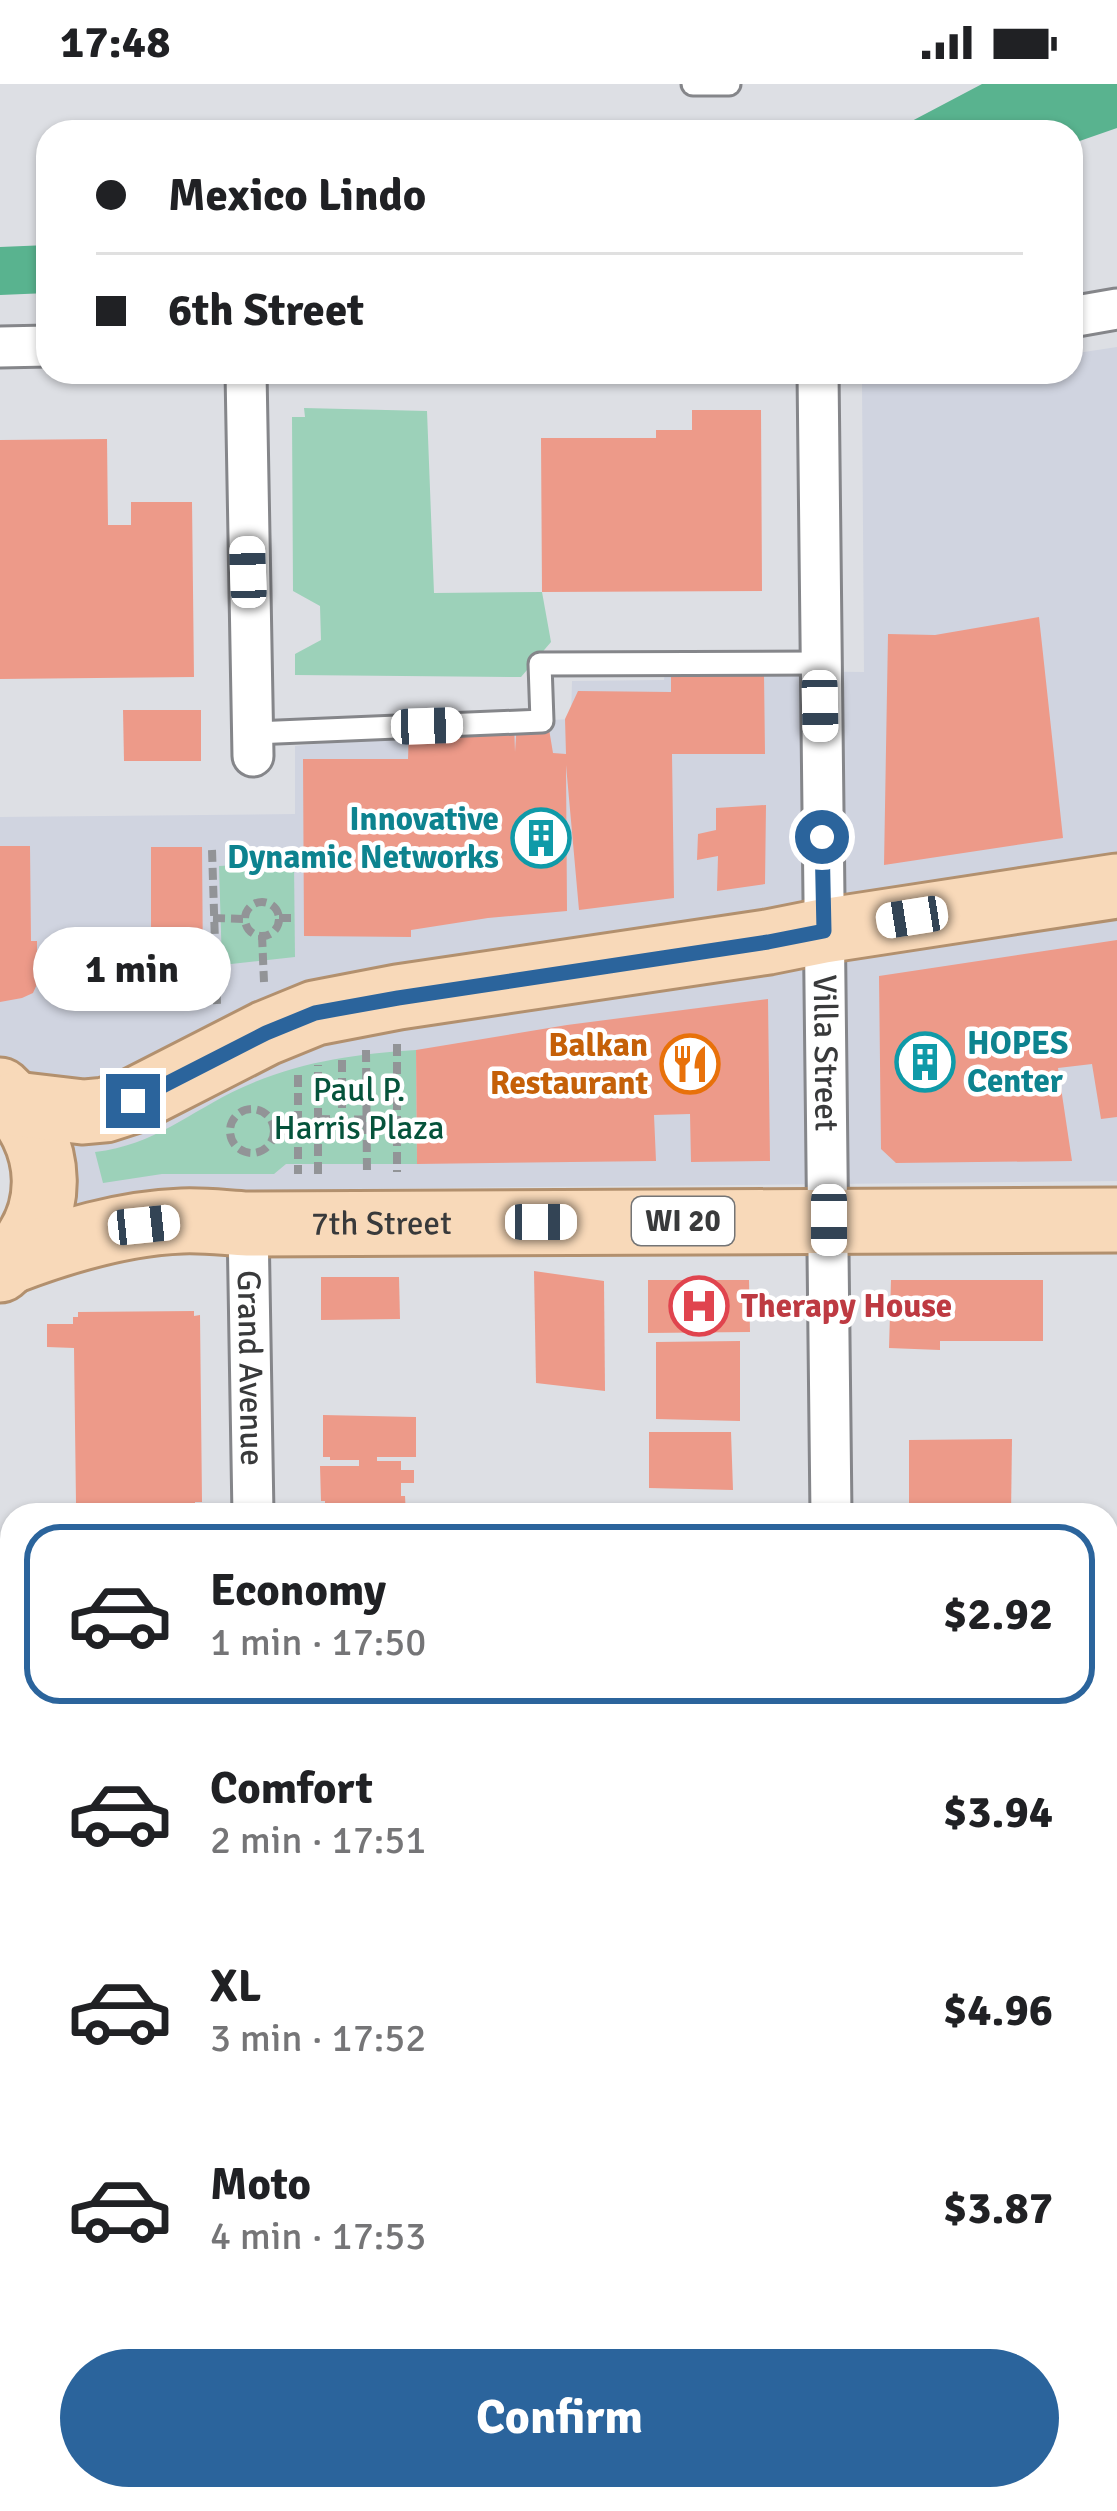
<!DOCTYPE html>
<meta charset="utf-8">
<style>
:root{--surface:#fff;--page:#f6f6f6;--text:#202124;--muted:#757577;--line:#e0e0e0;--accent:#2b649c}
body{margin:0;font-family:Signika,sans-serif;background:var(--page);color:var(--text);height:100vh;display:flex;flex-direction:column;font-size:45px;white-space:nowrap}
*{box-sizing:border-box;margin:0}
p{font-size:39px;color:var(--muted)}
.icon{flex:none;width:66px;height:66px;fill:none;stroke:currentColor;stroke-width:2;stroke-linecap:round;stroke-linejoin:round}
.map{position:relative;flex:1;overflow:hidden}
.sheet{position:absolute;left:0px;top:1419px;width:1119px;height:1008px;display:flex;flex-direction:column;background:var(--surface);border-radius:36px 36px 0 0;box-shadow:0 3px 9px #0004}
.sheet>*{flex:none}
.top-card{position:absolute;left:36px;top:36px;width:1047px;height:264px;border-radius:36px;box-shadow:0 3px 9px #0004;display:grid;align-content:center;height:264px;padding:0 60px;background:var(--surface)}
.end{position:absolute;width:54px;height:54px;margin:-27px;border:15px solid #2b649c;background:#fff;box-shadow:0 0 0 6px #fff}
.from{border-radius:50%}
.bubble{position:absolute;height:84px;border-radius:42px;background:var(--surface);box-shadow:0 3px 9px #0004;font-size:39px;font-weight:700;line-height:84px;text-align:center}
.car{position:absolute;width:36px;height:72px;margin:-36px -18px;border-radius:15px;box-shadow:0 0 9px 3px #0007;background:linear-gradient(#fff 24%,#345 0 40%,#fff 0 76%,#345 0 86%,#fff 0)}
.top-card b{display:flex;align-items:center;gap:42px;height:114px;font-size:45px}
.top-card b+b{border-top:3px solid var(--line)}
.top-card i{width:30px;height:30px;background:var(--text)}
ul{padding:21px 0 0;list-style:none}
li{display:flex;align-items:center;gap:36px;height:180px;margin:0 24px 18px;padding:0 36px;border:6px solid transparent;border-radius:36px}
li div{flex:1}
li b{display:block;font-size:45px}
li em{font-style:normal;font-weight:700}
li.current{border-color:var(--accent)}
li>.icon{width:108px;height:108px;stroke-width:1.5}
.button{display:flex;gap:24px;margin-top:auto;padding:24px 60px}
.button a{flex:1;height:138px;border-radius:72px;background:var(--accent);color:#fff;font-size:48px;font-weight:700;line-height:138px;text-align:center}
.status{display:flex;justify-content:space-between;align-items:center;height:84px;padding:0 60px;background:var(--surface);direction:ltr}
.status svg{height:33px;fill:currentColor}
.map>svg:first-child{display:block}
.built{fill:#d0d4e0}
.green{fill:#9cd1b9}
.forest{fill:#59b38f}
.building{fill:#ed9a89}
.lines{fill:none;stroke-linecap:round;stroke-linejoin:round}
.service-casing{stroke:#85868a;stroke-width:27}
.minor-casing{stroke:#85868a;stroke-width:45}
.primary-casing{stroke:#b2906e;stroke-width:69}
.path{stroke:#929497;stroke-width:8;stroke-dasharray:12 6;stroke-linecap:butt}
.service{stroke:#fff;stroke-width:21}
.minor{stroke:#fff;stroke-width:39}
.primary{stroke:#f8d9b9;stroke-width:63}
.route{stroke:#2b649c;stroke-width:15}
.labels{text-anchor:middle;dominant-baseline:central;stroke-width:9;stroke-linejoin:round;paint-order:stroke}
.shield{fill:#fff;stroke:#747576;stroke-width:3}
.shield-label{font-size:30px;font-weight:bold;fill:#393a3b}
.culture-label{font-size:33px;font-weight:bold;fill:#0d838f;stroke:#fff;text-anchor:end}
.food-label{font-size:33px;font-weight:bold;fill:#c56008;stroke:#fff;text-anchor:end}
.street-label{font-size:33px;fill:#393a3b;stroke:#fff}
.park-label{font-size:33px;fill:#05533b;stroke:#fff}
.health-label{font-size:33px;font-weight:bold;fill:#be3a42;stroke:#fff;text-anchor:start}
</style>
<div class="status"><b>17:48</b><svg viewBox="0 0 49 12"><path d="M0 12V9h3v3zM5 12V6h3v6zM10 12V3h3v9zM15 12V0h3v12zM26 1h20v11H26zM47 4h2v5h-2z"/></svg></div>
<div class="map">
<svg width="1117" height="2427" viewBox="0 0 1117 2427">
<rect width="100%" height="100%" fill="#dddfe4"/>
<polygon class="built" points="1117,263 1117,1097 340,1105 110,1116 82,1125 67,1113 49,998 0,973 0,733 295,730 295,662 510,641 514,638 571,635 572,597 664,596 665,586 864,588 862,299 942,288 1071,288 1071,270"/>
<g class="green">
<polygon points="304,324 427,327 434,509 542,508 551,558 521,593 295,591 295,570 321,556 320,522 293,507 292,333 305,333"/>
<polygon points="294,778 295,873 222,881 219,782"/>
<path d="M 416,966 L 417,1080 L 286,1080 L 274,1090 L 162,1090 L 103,1099 L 95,1068 C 155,1061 189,1028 241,1004 C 297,978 355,970 416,966 Z"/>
<polygon points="86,1424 203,1425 203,1431 86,1431"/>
</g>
<g class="forest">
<polygon points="982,0 1117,0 1117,44 1071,60 1071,48 891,48"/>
<polygon points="48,161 48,209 0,211 0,163"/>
</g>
<g class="building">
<polygon points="692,326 761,326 762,507 542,508 541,354 656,354 656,346 692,346"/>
<polygon points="107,355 108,441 131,441 131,418 192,418 194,593 0,595 0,356"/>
<polygon points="1039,533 1063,754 884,781 888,550 935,551"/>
<polygon points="764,590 765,670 672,670 674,814 579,826 566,681 567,827 488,834 411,846 411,853 304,852 303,675 408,675 409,644 514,638 515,668 517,638 548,639 553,669 566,670 565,635 578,607 671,608 671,591"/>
<polygon points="123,626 201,626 201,677 124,677"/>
<polygon points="766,721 765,800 717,807 718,772 697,776 698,750 716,746 716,724"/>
<polygon points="0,762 30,762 31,857 37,857 37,900 33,909 22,914 0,918"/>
<polygon points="151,763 202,763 203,887 173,887 173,893 144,894 144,864 151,864"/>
<polygon points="1117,856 1117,1033 1101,1035 1092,980 1058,984 1072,1077 896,1079 881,1065 879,892"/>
<polygon points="768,915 770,1077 691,1078 690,1030 654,1031 656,1077 417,1080 416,966 567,941"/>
<polygon points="534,1187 604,1197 605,1307 536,1299"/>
<polygon points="321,1193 399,1193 400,1235 321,1236"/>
<polygon points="648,1196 749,1196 750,1248 648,1249"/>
<polygon points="891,1196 1043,1196 1043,1257 940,1257 940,1266 889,1264"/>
<polygon points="194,1227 194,1232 200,1231 202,1418 195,1418 195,1423 79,1424 79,1419 76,1419 74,1264 47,1263 47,1240 73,1240 73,1233 78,1233 78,1228"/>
<polygon points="740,1257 740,1337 656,1335 656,1258"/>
<polygon points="323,1331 416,1333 416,1373 377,1373 377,1377 401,1377 401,1386 414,1386 414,1399 401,1399 401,1412 405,1412 406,1431 325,1431 325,1417 321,1417 320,1382 359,1382 359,1376 330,1376 330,1373 323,1373"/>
<polygon points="649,1348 731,1348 733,1406 649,1404"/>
<polygon points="1012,1355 1011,1431 909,1431 909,1356"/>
<polygon points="650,1420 755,1421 756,1431 650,1431"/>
<rect x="0" y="1500" width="12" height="159"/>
<rect x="0" y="1770" width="12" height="31"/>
<rect x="0" y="1835" width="12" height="42"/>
<rect x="0" y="2008" width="12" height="89"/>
<polygon points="1107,2253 1111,2253 1113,2312 1107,2312"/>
<polygon points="333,2415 459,2415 459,2421 407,2421 407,2426 370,2426 370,2422 333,2422"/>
<rect x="657" y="2415" width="102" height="12"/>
<polygon points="908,2415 960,2415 960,2424 908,2422"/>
</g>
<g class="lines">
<g class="service-casing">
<g id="service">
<polyline points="693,0 729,0"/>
<polyline points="252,649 542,637 540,580 820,579"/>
</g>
</g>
<g class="minor-casing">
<g id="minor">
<polyline points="1071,233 1117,225"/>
<polyline points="0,263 48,262"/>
<polyline points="246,288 253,672"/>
<path id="s1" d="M 818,288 L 831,1431"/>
<path id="s2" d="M 248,1140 L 253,1431"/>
<polyline points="1107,2157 1117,2157"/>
<polyline points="0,2163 12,2163"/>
<polyline points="268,2415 268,2427"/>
<polyline points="839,2415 839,2427"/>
</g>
</g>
<g class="primary-casing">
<g id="primary">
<path d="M 0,1006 C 57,1057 61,1135 0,1186"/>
<polyline points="15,1020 83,1028 105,1026 133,1017 266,949 315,929 398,913 768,858 823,847 1117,802"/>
<path id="s3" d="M 9,1178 C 64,1157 123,1139 182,1137 C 204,1136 227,1139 248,1140 L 1117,1136"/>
</g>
</g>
<g class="path">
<polyline points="212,766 217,920"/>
<circle cx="262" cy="835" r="17"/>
<polyline points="213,834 245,835"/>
<polyline points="279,834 294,834"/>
<polyline points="262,851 264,898"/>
<polyline points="397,960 397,1088"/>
<polyline points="366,966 367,1089"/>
<polyline points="342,976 342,1036"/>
<polyline points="298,991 298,1090"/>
<circle cx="252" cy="1047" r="22"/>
<polyline points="318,1035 397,1036"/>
<polyline points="274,1047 298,1047"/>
<polyline points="318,1090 318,981"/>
</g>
<use href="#service" class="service"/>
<use href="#minor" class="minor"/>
<use href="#primary" class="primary"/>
</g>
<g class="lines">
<polyline class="route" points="133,1017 266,949 315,929 398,914 768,858 824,847 822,753"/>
</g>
<defs>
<g id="building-ring" transform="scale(3)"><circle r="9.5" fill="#fff" stroke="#0f9aa8" stroke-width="1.5"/><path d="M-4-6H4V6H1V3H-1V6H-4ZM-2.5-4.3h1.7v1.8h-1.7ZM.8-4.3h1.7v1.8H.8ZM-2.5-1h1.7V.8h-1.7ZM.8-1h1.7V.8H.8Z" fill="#0f9aa8"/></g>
<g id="restaurant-ring" transform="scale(3)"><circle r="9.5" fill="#fff" stroke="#e8710a" stroke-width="1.5"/><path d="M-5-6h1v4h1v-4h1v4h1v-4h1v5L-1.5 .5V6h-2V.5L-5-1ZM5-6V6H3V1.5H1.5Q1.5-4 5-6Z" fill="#e8710a"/></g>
<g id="hospital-ring" transform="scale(3)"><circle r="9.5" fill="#fff" stroke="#e0444e" stroke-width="1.5"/><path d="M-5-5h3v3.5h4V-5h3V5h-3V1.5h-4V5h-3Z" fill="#e0444e"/></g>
</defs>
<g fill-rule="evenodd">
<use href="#building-ring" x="541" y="754"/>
<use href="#building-ring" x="925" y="978"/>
<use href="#restaurant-ring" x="690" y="980"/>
<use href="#hospital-ring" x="699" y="1222"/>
</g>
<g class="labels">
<rect class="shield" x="632" y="1113" width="102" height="48" rx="9"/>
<g class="shield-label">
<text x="683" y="1137">WI 20</text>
</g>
<g class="culture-label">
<text x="499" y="735">Innovative<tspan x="499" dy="38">Dynamic Networks</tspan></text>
<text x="967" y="959" text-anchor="start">HOPES<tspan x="967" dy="38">Center</tspan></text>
</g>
<g class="food-label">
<text x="648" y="961">Balkan<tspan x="648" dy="38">Restaurant</tspan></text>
</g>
<g class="street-label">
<text stroke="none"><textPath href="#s1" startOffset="681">Villa Street</textPath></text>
<text stroke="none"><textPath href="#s3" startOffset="378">7th Street</textPath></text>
<text stroke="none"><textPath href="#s2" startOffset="144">Grand Avenue</textPath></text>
</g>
<g class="park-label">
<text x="359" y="1006">Paul P.<tspan x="359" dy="38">Harris Plaza</tspan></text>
</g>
<g class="health-label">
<text x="741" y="1222">Therapy House</text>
</g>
</g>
</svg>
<i class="end from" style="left:822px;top:753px"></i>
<i class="end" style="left:133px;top:1017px"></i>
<div class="bubble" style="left:33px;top:843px;width:198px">1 min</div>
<i class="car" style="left:248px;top:488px;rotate:358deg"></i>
<i class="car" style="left:820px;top:622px;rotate:179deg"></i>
<i class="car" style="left:427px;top:642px;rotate:88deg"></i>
<i class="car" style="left:912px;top:833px;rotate:261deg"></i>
<i class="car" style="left:829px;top:1136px;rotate:180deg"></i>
<i class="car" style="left:541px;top:1138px;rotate:90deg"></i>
<i class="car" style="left:144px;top:1141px;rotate:84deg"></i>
<div class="top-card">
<b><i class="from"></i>Mexico Lindo</b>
<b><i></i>6th Street</b>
</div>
<section class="sheet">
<ul>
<li class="current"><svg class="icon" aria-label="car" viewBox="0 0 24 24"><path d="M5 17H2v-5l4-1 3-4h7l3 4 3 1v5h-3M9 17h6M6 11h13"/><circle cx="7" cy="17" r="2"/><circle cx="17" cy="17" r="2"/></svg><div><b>Economy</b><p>1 min · 17:50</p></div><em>$2.92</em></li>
<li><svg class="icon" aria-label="car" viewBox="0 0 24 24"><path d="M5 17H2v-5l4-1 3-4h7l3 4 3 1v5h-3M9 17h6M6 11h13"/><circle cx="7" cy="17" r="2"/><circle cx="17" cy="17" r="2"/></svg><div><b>Comfort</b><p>2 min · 17:51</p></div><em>$3.94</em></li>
<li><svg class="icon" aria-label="car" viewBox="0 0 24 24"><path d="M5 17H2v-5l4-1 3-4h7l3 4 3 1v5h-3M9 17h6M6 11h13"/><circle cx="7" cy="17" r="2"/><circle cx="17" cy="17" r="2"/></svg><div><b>XL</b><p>3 min · 17:52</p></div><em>$4.96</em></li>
<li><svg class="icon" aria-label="car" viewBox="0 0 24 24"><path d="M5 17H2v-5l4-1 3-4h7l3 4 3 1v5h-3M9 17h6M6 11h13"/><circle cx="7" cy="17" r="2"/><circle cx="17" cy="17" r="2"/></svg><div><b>Moto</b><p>4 min · 17:53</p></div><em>$3.87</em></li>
</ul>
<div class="button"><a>Confirm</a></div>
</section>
</div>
